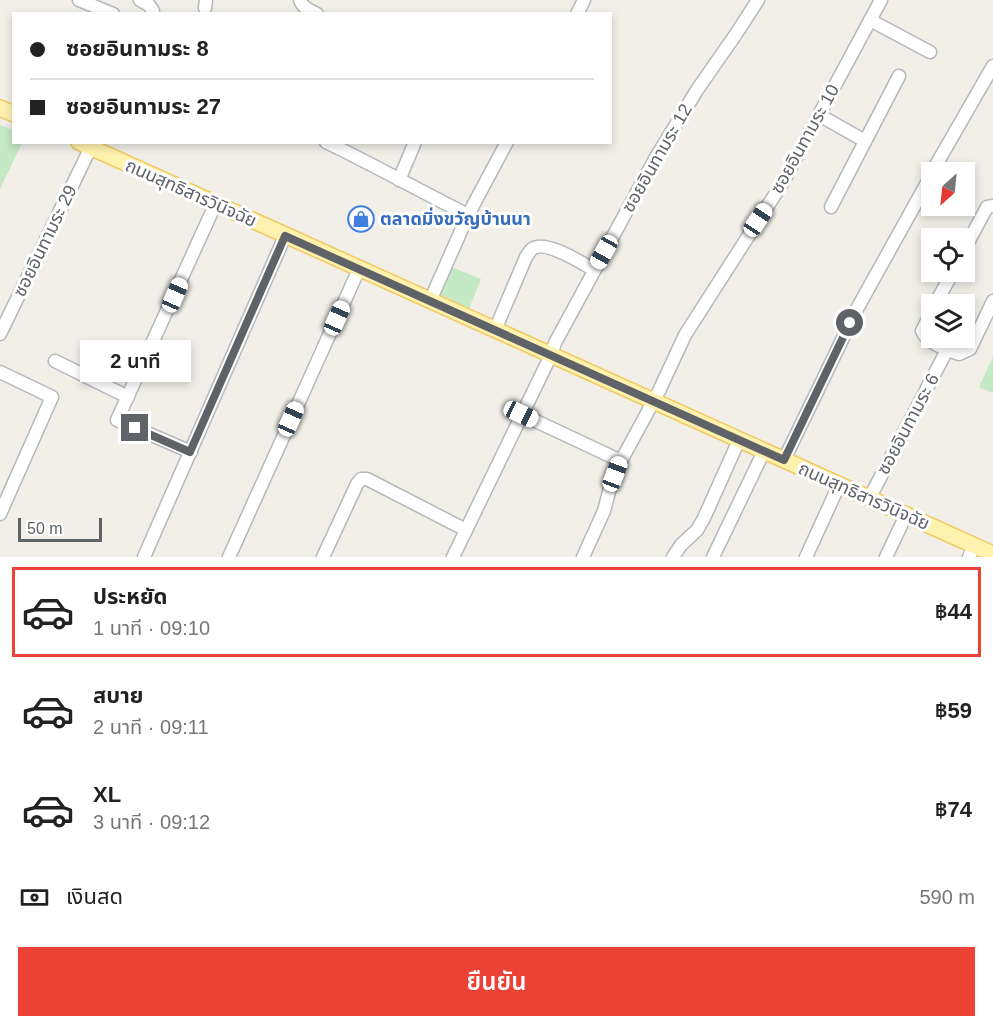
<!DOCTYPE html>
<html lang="th">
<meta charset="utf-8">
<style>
:root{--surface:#fff;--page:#f2f2f2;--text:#222;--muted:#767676;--line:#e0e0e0;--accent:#ea4335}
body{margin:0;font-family:Helvetica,"Noto Sans Thai",sans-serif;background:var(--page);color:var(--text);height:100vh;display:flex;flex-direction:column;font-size:22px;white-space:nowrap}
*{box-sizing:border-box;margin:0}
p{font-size:20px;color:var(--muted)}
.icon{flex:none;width:33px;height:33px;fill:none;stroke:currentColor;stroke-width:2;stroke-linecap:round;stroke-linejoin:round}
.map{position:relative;height:557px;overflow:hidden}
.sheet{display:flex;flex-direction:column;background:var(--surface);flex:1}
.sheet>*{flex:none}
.banner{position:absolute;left:12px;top:12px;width:600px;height:132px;border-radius:0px;box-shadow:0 3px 9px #0003;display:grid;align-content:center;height:132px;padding:0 18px;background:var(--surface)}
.needle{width:39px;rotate:207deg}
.fabs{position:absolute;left:921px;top:162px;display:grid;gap:12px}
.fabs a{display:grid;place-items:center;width:54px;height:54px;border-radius:0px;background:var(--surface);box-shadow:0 3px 9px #0003;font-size:30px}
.scale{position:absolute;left:18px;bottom:15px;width:84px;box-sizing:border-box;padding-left:6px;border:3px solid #5f6368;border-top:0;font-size:16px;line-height:21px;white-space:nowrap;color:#5f6368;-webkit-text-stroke:4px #fff;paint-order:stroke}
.end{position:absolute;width:27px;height:27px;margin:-14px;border:8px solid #5f6368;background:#fff;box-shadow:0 0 0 3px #fff}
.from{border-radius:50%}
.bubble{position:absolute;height:42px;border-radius:0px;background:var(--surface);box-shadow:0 3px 9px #0003;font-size:20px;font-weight:600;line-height:42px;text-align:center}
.car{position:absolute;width:18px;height:36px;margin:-18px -9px;border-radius:8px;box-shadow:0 0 4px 2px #0007;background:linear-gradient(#fff 24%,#345 0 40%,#fff 0 76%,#345 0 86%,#fff 0)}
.banner b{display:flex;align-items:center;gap:21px;height:57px;font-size:22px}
.banner b+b{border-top:2px solid var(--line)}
.banner i{width:15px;height:15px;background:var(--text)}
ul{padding:10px 0 0;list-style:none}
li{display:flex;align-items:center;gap:18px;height:90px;margin:0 12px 9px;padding:0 6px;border:3px solid transparent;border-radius:0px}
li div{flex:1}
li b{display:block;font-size:22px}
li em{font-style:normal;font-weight:600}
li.active{border-color:var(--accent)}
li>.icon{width:54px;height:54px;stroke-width:1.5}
.pay{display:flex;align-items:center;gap:15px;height:66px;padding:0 18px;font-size:22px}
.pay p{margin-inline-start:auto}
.primary-button{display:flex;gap:12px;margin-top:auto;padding:12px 18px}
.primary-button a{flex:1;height:69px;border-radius:0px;background:var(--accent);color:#fff;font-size:24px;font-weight:600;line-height:69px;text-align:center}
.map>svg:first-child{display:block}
.green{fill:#c5e8c5}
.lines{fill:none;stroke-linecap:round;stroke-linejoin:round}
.minor-casing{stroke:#b5b8bc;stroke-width:15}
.major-casing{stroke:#f2c960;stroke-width:18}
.minor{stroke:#fff;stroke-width:12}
.major{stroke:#fff2af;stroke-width:15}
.route{stroke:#5f6368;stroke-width:8}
.labels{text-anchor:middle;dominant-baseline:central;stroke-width:6;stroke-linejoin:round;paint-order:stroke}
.street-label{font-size:18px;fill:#5f6368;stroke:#fff}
.shop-label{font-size:18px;font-weight:bold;fill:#366cbe;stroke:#fff;text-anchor:start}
</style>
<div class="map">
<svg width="993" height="557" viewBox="0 0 993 557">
<rect width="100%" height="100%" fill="#f1efe8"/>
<g class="green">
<polygon points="0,125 13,130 14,142 22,143 0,189"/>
<polygon points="449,266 481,279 468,311 435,295"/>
<polygon points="993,357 993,393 979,387"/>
</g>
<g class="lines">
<g class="minor-casing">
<g id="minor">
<polyline points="79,0 113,14"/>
<polyline points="140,0 149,5 153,11 152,14"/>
<path d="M 300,0 C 303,8 309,10 317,14"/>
<polyline points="205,8 206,0"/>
<polyline points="577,14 584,0"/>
<polyline points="870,20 930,52"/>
<polyline points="819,115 865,141"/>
<path d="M 326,142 C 374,165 420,191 468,215"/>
<polyline points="932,172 993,66"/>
<polyline points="399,180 415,142"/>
<polyline points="831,207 899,76"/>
<polyline points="964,250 987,207 993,206"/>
<polyline points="430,301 468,215 507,142"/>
<polyline points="935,304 953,272"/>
<path d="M 932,311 L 922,331 C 926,342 948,351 959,354 L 970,349 L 993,301"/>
<path d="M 495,330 L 526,257 C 528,254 530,251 532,249 C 545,239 582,263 594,270"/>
<polyline points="0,334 88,153 95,142"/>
<polyline points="55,361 128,397"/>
<polyline points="0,372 52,397 0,514"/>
<polyline points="521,414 621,461"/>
<polyline points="191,452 117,420 215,205"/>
<polyline points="784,460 858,307 932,174"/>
<polyline points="869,499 947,350"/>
<polyline points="144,557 285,236"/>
<polyline points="229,557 359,269"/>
<polyline points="323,557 357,484 361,479 367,479 466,530"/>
<polyline points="453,557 551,355 555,343 655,159 697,90 736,34 758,0"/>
<polyline points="583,557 604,511 610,488 621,461 659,391 685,335 783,182 881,0"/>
<polyline points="673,557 681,545 697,530 704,518 739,440"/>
<polyline points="713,557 764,451"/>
<polyline points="806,557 839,485"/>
<polyline points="886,557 906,515"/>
<polyline points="969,557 974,546"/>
</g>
</g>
<g class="major-casing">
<g id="major">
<polyline points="0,108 14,114"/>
<polyline points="79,142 993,554"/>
</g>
</g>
<use href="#minor" class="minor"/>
<use href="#major" class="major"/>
</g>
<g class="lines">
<polyline class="route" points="135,428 190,452 285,236 784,460 850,323"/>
</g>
<defs>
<g id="shop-ring" transform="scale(1.35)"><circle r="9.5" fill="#fff" stroke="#3f7fe0" stroke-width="1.5"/><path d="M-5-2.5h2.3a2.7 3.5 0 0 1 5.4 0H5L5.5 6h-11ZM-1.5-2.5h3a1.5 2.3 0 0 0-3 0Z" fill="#3f7fe0"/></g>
</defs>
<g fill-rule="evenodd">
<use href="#shop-ring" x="361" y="219"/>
</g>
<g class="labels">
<g class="street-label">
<text transform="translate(805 139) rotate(-61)">ซอยอินทามระ 10</text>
<text transform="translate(657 158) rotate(-60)">ซอยอินทามระ 12</text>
<text transform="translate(191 193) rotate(24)">ถนนสุทธิสารวินิจฉัย</text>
<text transform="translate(45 241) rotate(-64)">ซอยอินทามระ 29</text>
<text transform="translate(908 424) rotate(-62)">ซอยอินทามระ 6</text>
<text transform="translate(864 496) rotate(24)">ถนนสุทธิสารวินิจฉัย</text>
</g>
<g class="shop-label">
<text x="380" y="219">ตลาดมิ่งขวัญบ้านนา</text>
</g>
</g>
</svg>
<div class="fabs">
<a><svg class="needle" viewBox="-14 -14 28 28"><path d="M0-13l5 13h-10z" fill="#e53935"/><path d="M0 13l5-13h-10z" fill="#767676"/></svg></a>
<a><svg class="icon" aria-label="locate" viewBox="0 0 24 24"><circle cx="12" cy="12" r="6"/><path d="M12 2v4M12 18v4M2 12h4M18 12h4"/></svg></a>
<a><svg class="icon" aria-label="layers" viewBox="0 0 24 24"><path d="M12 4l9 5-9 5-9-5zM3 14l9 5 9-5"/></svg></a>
</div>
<div class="scale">50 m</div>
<i class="end from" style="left:850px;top:323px"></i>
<i class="end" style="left:135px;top:428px"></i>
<div class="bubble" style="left:80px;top:340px;width:111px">2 นาที</div>
<i class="car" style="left:758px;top:220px;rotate:34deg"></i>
<i class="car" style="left:604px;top:252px;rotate:209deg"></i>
<i class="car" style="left:175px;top:295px;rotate:24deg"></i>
<i class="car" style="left:337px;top:318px;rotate:24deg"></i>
<i class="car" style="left:521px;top:414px;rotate:115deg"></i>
<i class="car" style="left:291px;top:419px;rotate:24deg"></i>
<i class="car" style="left:615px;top:474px;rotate:21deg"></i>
<div class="banner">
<b><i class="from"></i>ซอยอินทามระ 8</b>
<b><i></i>ซอยอินทามระ 27</b>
</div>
</div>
<section class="sheet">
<ul>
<li class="active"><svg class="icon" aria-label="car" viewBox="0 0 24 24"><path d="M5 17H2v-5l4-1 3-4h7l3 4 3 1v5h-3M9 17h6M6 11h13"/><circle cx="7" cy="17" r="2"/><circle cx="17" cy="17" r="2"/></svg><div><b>ประหยัด</b><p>1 นาที · 09:10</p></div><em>฿44</em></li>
<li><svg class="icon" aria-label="car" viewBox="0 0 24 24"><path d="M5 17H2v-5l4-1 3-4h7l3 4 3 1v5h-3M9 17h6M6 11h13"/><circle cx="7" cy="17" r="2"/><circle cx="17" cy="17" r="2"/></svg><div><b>สบาย</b><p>2 นาที · 09:11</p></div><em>฿59</em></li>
<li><svg class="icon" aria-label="car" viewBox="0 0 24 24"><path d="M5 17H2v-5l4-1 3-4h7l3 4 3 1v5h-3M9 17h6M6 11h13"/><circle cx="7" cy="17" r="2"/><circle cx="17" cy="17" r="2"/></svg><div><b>XL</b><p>3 นาที · 09:12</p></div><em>฿74</em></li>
</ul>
<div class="pay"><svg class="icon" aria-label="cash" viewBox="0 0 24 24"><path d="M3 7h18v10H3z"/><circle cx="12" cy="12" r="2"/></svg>เงินสด<p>590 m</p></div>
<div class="primary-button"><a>ยืนยัน</a></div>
</section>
